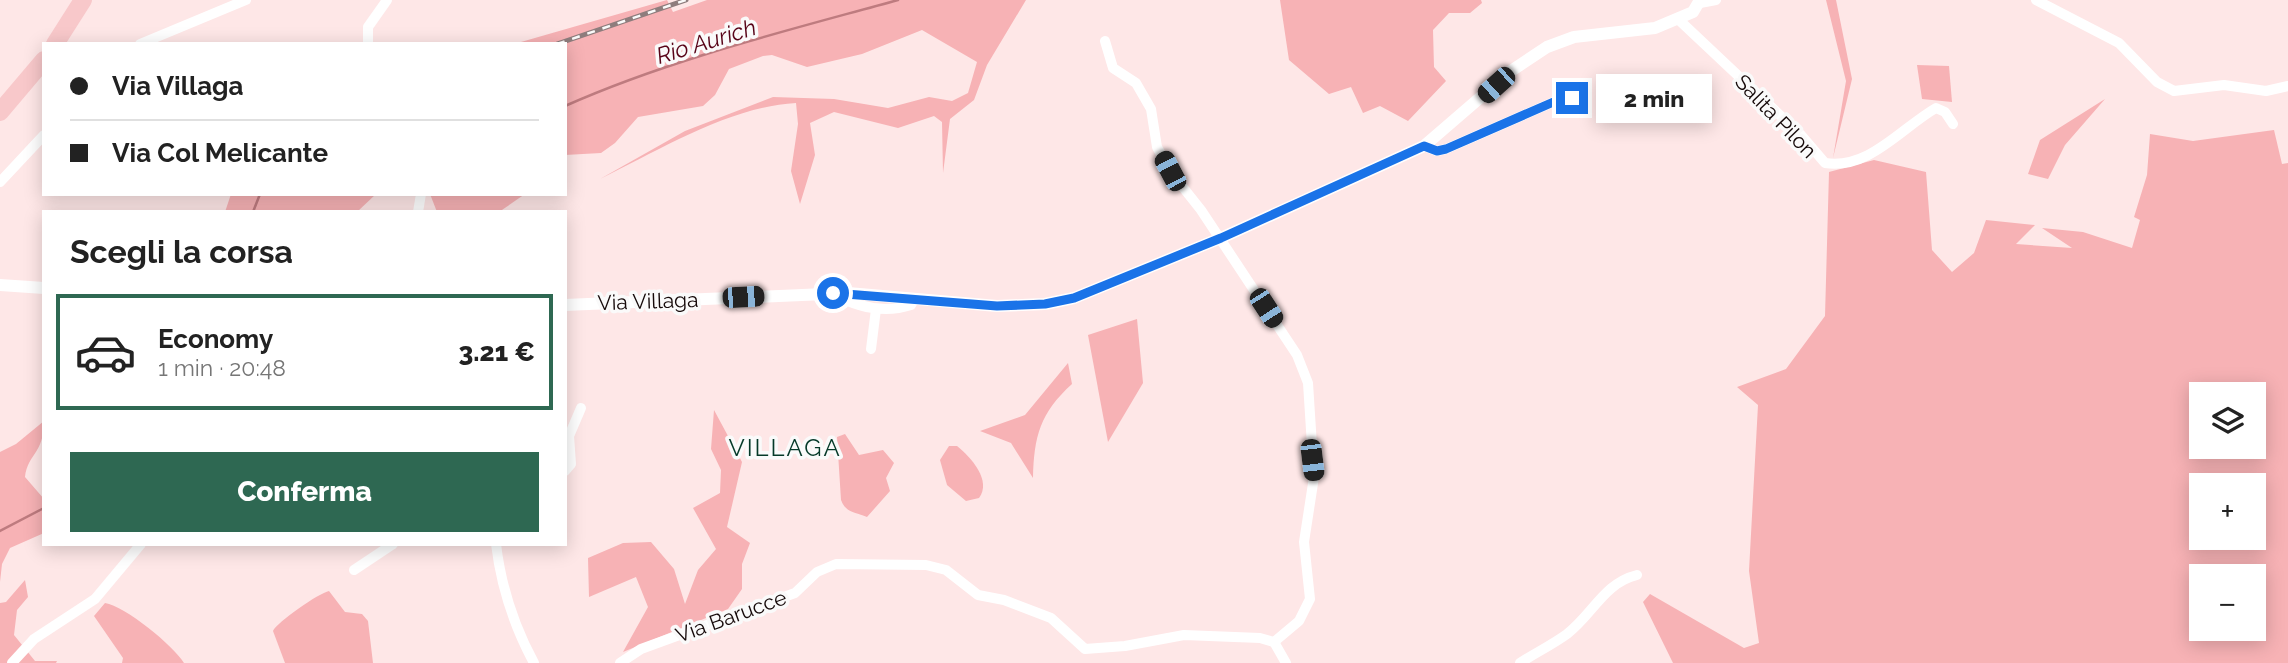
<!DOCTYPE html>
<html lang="it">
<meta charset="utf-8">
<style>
:root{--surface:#fff;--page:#f2f2f2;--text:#222;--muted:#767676;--line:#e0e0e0;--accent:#2e6852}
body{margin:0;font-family:Raleway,sans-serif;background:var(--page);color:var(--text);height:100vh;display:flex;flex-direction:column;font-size:26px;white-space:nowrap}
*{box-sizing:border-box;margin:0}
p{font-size:23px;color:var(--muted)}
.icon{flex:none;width:38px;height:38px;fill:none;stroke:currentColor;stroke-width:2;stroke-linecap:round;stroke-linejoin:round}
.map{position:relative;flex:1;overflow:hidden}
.details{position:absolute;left:42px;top:210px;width:525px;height:336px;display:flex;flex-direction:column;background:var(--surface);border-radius:0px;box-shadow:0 4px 18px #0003}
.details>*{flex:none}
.banner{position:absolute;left:42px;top:42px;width:525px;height:154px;border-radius:0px;box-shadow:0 4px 18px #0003;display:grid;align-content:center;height:154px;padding:0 28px;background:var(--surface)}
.controls{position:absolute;left:2189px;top:382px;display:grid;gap:14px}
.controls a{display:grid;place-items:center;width:77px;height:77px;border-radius:0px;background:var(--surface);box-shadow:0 4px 18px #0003;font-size:35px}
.end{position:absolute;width:32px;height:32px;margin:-16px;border:9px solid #1a73e8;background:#fff;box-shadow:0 0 0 4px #fff}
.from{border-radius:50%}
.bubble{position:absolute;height:49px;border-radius:0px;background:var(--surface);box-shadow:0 4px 18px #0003;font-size:23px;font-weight:800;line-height:49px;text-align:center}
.car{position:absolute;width:21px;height:42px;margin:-21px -10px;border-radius:9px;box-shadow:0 0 5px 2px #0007;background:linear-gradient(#222 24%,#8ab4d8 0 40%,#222 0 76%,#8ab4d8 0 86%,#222 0)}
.banner b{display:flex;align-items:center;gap:24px;height:66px;font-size:26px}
.banner b+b{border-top:2px solid var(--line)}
.banner i{width:18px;height:18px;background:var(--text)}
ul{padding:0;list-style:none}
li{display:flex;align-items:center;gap:21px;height:116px;margin:0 14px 10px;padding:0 14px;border:4px solid transparent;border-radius:0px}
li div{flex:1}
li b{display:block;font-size:26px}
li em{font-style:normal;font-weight:800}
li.on{border-color:var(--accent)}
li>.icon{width:63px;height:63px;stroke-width:1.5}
h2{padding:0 28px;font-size:32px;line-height:84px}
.button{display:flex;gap:14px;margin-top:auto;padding:14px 28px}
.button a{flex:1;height:80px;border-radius:0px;background:var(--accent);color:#fff;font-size:28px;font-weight:800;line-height:80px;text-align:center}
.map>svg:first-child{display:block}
.green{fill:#f7b2b5;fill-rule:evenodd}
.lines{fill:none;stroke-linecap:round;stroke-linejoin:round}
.stream{stroke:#be7b7f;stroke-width:2.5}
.minor{stroke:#fff;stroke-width:10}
.tertiary{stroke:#fff;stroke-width:12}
.trunk{stroke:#f8c8ca;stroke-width:18}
.rail-casing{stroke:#8e7d7d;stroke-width:5}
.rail{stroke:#fafafa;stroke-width:2.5;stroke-dasharray:8;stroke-linecap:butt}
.route{stroke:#1a73e8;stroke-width:9}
.labels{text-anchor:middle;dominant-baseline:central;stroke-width:7;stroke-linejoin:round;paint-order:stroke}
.street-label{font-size:21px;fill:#150909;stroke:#fafafa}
.water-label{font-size:23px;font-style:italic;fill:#580418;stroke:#fafafa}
.quarter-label{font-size:24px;letter-spacing:2px;fill:#053928;stroke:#fafafa}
</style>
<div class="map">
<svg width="2288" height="663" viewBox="0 0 2288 663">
<rect width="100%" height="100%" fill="#fee7e7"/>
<g class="green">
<path d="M 667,0 L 673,12 L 707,0 L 1026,0 L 987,65 L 974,100 L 950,119 L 943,173 L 942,122 L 934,116 L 898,128 L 834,112 L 810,123 L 815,155 L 800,204 L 791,171 L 798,124 L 796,103 C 728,107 660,150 600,179 L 685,131 L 773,97 L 834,99 L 888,108 L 929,97 L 952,101 L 968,93 L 977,62 L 922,30 L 862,54 L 807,67 L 772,55 L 763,56 L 729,69 L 715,95 L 703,106 L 638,117 L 615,143 L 601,153 L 565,155 L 565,44 L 514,44 Z"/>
<polygon points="1280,0 1481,0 1482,3 1470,13 1449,13 1433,30 1434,67 1446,81 1408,121 1380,106 1363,113 1351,87 1329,94 1289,60"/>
<polygon points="1826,0 1836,0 1852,79 1833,158 1846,81"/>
<polygon points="1917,65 1949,66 1952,102 1922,99"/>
<polygon points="2105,99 2065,145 2048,179 2028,174 2040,140"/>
<path d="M 2274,130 L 2282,164 L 2288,163 L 2288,663 L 1673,663 L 1643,602 L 1650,594 L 1744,648 L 1759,643 L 1749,571 L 1758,405 L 1737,387 L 1786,369 L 1825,316 L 1829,172 L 1874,160 L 1926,172 L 1932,250 L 1952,272 L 1974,253 L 1986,220 L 2035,225 L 2016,244 L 2072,248 L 2042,228 L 2083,232 L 2132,248 L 2140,220 L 2134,217 L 2147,175 L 2150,134 L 2193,141 ZM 2202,394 L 2254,394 L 2254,446 L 2202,446 ZM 2202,485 L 2254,485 L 2254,537 L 2202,537 ZM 2202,576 L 2254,576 L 2254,628 L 2202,628 Z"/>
<polygon points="231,194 376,194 357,212 225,212"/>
<polygon points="430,194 525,194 499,212 437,212"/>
<polygon points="1137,319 1143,383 1108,442 1088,335"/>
<path d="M 1068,363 L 1072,384 C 1040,413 1034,436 1033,478 L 1011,443 L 980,431 L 1025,415 Z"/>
<polygon points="714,410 742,462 727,527 750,543 742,564 742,589 728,609 623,652 648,607 636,577 589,597 588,558 623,543 651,542 674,569 685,604 698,570 716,549 693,508 720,493 721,470 711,449"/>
<path d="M 44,421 C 44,454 28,453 25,477 L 44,499 L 44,533 L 10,548 L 2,564 L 0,582 L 0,452 L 16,444 Z"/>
<path d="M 845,434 L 859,455 L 883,450 L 894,463 L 886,478 L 890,491 L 867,517 C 855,512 846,513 841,500 L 837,437 Z"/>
<path d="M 949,446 L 957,446 C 971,457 992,481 979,498 L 966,501 L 947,485 L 940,460 Z"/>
<polygon points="25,580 28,597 17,610 14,635 35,661 57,661 56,663 0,663 0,603 6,602"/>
<path d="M 329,591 L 345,612 L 362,614 L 368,621 L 373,663 L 285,663 L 273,631 C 277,622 319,593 329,591 Z"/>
<path d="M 105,603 C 125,606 174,646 184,663 L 122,663 L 123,658 L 94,616 Z"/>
</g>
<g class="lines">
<g class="stream">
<path d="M 565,106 C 671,59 786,31 898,0"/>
<polyline points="313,194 338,194"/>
<polyline points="253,212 260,194"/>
<polyline points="0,531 44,508"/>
</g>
<g class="minor">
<polyline points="2036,0 2119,43 2157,82 2174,91 2224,85 2266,91 2288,86"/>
<polyline points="1700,3 1716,0"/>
<path d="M 1679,20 L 1801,135 L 1825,163 C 1869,170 1901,128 1936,108 L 1945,112 L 1953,124"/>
<polyline points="1105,41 1113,68 1136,83 1151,109 1157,147 1170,171 1201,210 1297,355 1308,383 1314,477 1304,542 1310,599 1299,621 1274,642"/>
<polyline points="140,44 246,0"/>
<polyline points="368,44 368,27 387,0"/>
<polyline points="1424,146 1437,151 1446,149 1558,100 1572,98"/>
<polyline points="0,182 44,135"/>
<polyline points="418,212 421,194"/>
<path d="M 833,294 C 857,307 883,314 911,305 L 915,298"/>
<polyline points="871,349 876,309"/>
<polyline points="565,471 571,464 569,436 581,408"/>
<path d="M 496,544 C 501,586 514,626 534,663"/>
<polyline points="354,570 393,544"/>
<polyline points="1274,642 1286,663"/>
<polyline points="12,663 34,639 95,599 141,544"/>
<polyline points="620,663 641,649 795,593 817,572 836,564 926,565 946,570 978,595 1004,600 1051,618 1085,649 1125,646 1184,635 1260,638 1274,642"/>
<path d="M 1520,663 C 1535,653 1552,645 1567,634 C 1593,614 1604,583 1637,575"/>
</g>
<g class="tertiary">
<polyline points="0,285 44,288"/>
<polyline points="565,305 848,293 997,306 1045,304 1074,298 1221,238 1424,146 1511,71 1547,47 1574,37 1655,28 1693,12 1700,0"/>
</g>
<g class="trunk">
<polyline points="55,44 83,0"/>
<polyline points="0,112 44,60"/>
</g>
<g class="rail-casing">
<polyline id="rail" points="557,44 686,0"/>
</g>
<use href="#rail" class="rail"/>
</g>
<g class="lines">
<polyline class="route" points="833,293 997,306 1045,304 1074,298 1221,238 1424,146 1437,151 1446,149 1558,100 1572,98"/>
</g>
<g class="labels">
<g class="street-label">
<text transform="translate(1776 116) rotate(46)">Salita Pilon</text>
<text transform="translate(648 301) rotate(-2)">Via Villaga</text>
<text transform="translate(731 616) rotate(-20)">Via Barucce</text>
</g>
<g class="water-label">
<text transform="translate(706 41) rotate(-17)">Rio Aurich</text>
</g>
<g class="quarter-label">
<text x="785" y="447">VILLAGA</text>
</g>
</g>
</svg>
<div class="controls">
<a><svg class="icon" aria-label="layers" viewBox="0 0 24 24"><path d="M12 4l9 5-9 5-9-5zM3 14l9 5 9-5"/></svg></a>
<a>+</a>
<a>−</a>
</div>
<i class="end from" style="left:833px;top:293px"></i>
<i class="end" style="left:1572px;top:98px"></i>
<div class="bubble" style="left:1596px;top:74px;width:116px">2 min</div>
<i class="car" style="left:1496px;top:85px;rotate:228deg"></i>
<i class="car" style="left:1170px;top:171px;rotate:332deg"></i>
<i class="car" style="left:743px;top:297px;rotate:87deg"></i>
<i class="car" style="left:1266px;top:308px;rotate:147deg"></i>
<i class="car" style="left:1312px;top:460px;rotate:173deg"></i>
<div class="banner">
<b><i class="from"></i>Via Villaga</b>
<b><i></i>Via Col Melicante</b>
</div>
<section class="details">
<h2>Scegli la corsa</h2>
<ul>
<li class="on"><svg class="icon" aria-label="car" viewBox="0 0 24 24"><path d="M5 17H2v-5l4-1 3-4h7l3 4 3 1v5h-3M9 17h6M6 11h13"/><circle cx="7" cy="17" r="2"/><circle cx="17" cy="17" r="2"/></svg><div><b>Economy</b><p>1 min · 20:48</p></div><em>3.21 €</em></li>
</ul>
<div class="button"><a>Conferma</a></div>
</section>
</div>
